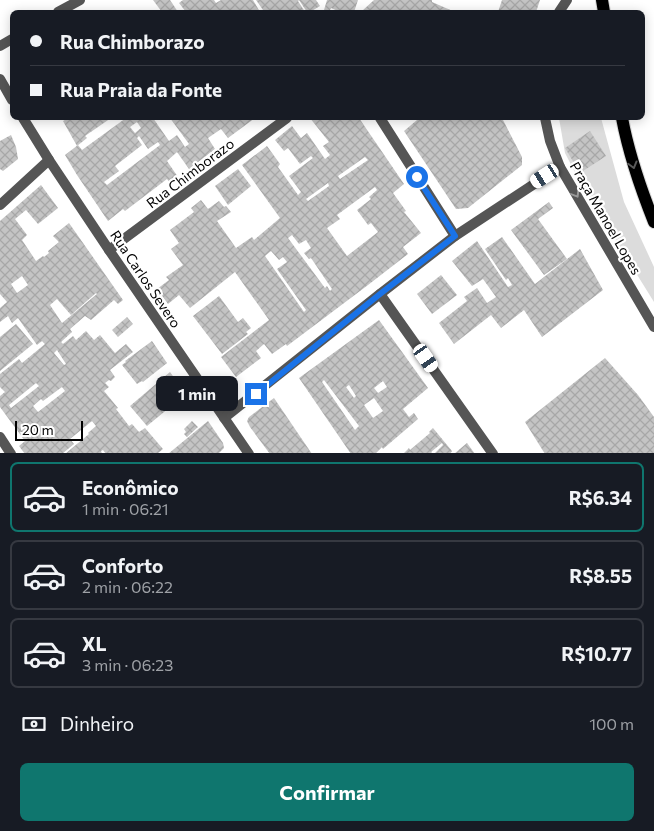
<!DOCTYPE html>
<html lang="pt">
<meta charset="utf-8">
<style>
:root{--surface:#171b24;--page:#242831;--text:#f1f3f6;--muted:#9ea1a6;--line:#363941;--accent:#0f766e}
body{margin:0;font-family:Commissioner,sans-serif;background:var(--page);color:var(--text);height:100vh;display:flex;flex-direction:column;font-size:19px;white-space:nowrap}
*{box-sizing:border-box;margin:0}
p{font-size:16px;color:var(--muted)}
.icon{flex:none;width:28px;height:28px;fill:none;stroke:currentColor;stroke-width:2;stroke-linecap:round;stroke-linejoin:round}
.map{position:relative;height:453px;overflow:hidden}
.details{display:flex;flex-direction:column;background:var(--surface);flex:1}
.details>*{flex:none}
.top-card{position:absolute;left:10px;top:10px;width:635px;height:110px;border-radius:8px;box-shadow:0 2px 12px #0003;display:grid;align-content:center;height:110px;padding:0 20px;background:var(--surface)}
.scale{position:absolute;left:15px;bottom:12px;width:68px;box-sizing:border-box;padding-left:5px;border:2px solid #000;border-top:0;font-size:14px;line-height:18px;white-space:nowrap;color:#000;-webkit-text-stroke:4px #fff;paint-order:stroke}
.end{position:absolute;width:22px;height:22px;margin:-11px;border:6px solid #1a73e8;background:#fff;box-shadow:0 0 0 2px #fff}
.from{border-radius:50%}
.bubble{position:absolute;height:35px;border-radius:8px;background:var(--surface);box-shadow:0 2px 12px #0003;font-size:16px;font-weight:700;line-height:35px;text-align:center}
.car{position:absolute;width:15px;height:30px;margin:-15px -8px;border-radius:6px;box-shadow:0 0 4px 1px #0007;background:linear-gradient(#fff 24%,#345 0 40%,#fff 0 76%,#345 0 86%,#fff 0)}
.top-card b{display:flex;align-items:center;gap:18px;height:48px;font-size:19px}
.top-card b+b{border-top:1px solid var(--line)}
.top-card i{width:12px;height:12px;background:var(--text)}
ul{padding:9px 0 0;list-style:none}
li{display:flex;align-items:center;gap:15px;height:70px;margin:0 10px 8px;padding:0 10px;border:2px solid var(--line);border-radius:8px}
li div{flex:1}
li b{display:block;font-size:19px}
li em{font-style:normal;font-weight:700}
li.on{border-color:var(--accent)}
li>.icon{width:45px;height:45px;stroke-width:1.5}
.pay{display:flex;align-items:center;gap:12px;height:55px;padding:0 20px;font-size:19px}
.pay p{margin-inline-start:auto}
.cta{display:flex;gap:10px;margin-top:auto;padding:10px 20px}
.cta a{flex:1;height:58px;border-radius:8px;background:var(--accent);color:#fff;font-size:20px;font-weight:700;line-height:58px;text-align:center}
.map>svg:first-child{display:block}
.green{fill:#dcdcdc}
.building{fill:url(#building-cross-hatch);fill-rule:evenodd}
.lines{fill:none;stroke-linecap:round;stroke-linejoin:round}
.primary-casing{stroke:#dbdbdb;stroke-width:14}
.minor{stroke:#555;stroke-width:10}
.primary{stroke:#000;stroke-width:12}
.oneway{stroke:#595959}
.oneway2{stroke:#999}
.route{stroke:#1a73e8;stroke-width:6}
.labels{text-anchor:middle;dominant-baseline:central;stroke-width:4.5;stroke-linejoin:round;paint-order:stroke}
.street-label{font-size:14px;fill:#000;stroke:#fff}
</style>
<div class="map">
<svg width="654" height="454" viewBox="0 0 654 454">
<defs>
<pattern id="building-cross-hatch" width="8" height="8" patternUnits="userSpaceOnUse" patternTransform="scale(1.25)"><rect width="8" height="8" fill="#c4c4c4"/><path d="M0 0l8 8M0 8l8-8" fill="none" stroke="#a7a7a7"/></pattern>
</defs>
<rect width="100%" height="100%" fill="#fff"/>
<polygon class="green" points="559,118 601,118 624,202 654,267 654,302 582,186 565,153"/>
<g class="building">
<polygon points="153,0 170,0 178,12 162,12"/>
<polygon points="183,0 214,0 216,3 221,0 253,0 260,12 263,10 256,0 316,0 320,6 310,12 307,12 299,0 298,1 305,12 186,12 179,3"/>
<polygon points="327,0 358,0 354,12 340,12 331,8 329,12 324,10"/>
<polygon points="374,0 432,0 432,2 455,12 363,12 362,11"/>
<polygon points="502,0 540,0 536,12 498,12"/>
<polygon points="68,118 111,118 85,136 87,138 77,146 63,121"/>
<path d="M 126,118 L 153,118 L 169,141 L 177,135 L 185,147 L 189,144 L 170,118 L 255,118 L 228,138 L 221,129 L 208,138 L 215,149 L 189,169 L 177,152 L 167,161 L 178,177 L 170,183 L 167,179 L 125,211 L 123,209 L 108,221 L 77,175 L 65,155 L 78,145 L 82,150 ZM 137,122 L 141,128 L 135,133 L 130,127 ZM 139,136 L 148,149 L 158,142 L 160,145 L 107,185 L 104,182 L 119,171 L 115,166 L 142,145 L 137,138 Z"/>
<path d="M 310,118 L 359,118 L 404,184 L 393,193 L 406,211 L 404,212 L 421,233 L 403,247 L 408,254 L 368,285 L 287,346 L 286,344 L 272,354 L 264,344 L 256,351 L 261,358 L 236,377 L 221,357 L 269,320 L 235,272 L 190,308 L 179,295 L 168,304 L 157,289 L 169,280 L 166,277 L 183,265 L 171,249 L 179,243 L 170,230 L 194,212 L 191,208 L 201,200 L 208,209 L 219,201 L 224,207 L 226,206 L 231,212 L 217,221 L 236,248 L 252,237 L 254,240 L 280,218 L 242,165 L 267,146 L 280,164 L 278,167 L 298,195 L 301,192 L 289,176 L 313,158 L 311,156 L 300,164 L 288,148 L 284,151 L 275,140 L 292,126 L 301,138 L 307,133 L 325,159 L 330,155 L 323,146 L 329,142 ZM 365,157 L 368,160 L 340,179 L 338,176 ZM 328,183 L 329,186 L 308,201 L 306,199 ZM 375,187 L 377,190 L 369,197 L 371,199 L 357,210 L 368,225 L 371,223 L 378,232 L 347,256 L 327,228 L 340,219 L 337,215 ZM 292,235 L 299,244 L 306,240 L 311,248 L 304,253 L 309,259 L 311,258 L 332,289 L 330,291 L 327,286 L 325,288 L 288,238 ZM 271,251 L 279,260 L 283,257 L 287,262 L 277,269 L 306,310 L 304,312 L 265,256 Z"/>
<polygon points="415,118 503,118 503,120 522,157 522,165 468,208 456,209 404,131 417,120"/>
<polygon points="590,131 606,156 580,173 565,148"/>
<polygon points="11,135 16,147 18,159 3,171 0,169 0,141"/>
<polygon points="238,169 251,186 228,205 215,186"/>
<path d="M 41,185 L 58,208 L 38,224 L 26,210 L 15,219 L 27,235 L 22,240 L 36,261 L 43,256 L 44,257 L 49,253 L 48,251 L 59,242 L 53,236 L 69,223 L 123,300 L 118,304 L 114,300 L 91,320 L 85,316 L 70,329 L 72,332 L 61,342 L 63,344 L 73,336 L 76,340 L 86,331 L 94,340 L 100,335 L 115,353 L 126,344 L 133,352 L 110,370 L 115,377 L 111,381 L 109,380 L 105,383 L 109,387 L 104,391 L 118,408 L 116,409 L 129,426 L 132,424 L 139,432 L 145,428 L 163,449 L 157,454 L 106,454 L 103,450 L 101,451 L 102,454 L 65,454 L 89,434 L 88,433 L 96,426 L 92,421 L 70,439 L 74,444 L 62,454 L 25,454 L 19,446 L 25,441 L 0,407 L 0,396 L 5,392 L 0,387 L 0,374 L 19,359 L 22,363 L 45,344 L 42,341 L 37,345 L 18,318 L 12,323 L 8,316 L 0,322 L 0,308 L 7,302 L 0,294 L 0,221 ZM 22,276 L 28,285 L 17,293 L 11,284 ZM 96,293 L 97,294 L 62,323 L 50,305 L 57,299 L 71,315 ZM 57,350 L 66,364 L 64,365 L 54,353 ZM 36,383 L 39,386 L 11,408 L 9,405 ZM 62,387 L 65,391 L 38,412 L 33,406 L 41,399 L 43,401 Z"/>
<polygon points="549,202 553,208 538,219 567,259 544,275 511,230"/>
<polygon points="502,237 535,284 580,249 603,290 542,337 524,310 501,328 491,315 454,344 439,323 467,301 464,297 477,288 487,303 496,297 483,279 472,286 452,261 477,241 508,287 512,285 508,278 506,280 485,249"/>
<polygon points="441,275 457,295 432,314 417,294"/>
<polygon points="219,296 238,322 243,318 251,328 246,332 248,334 222,354 193,316"/>
<polygon points="127,317 133,324 118,337 112,330"/>
<path d="M 379,320 L 428,388 L 403,409 L 409,417 L 414,413 L 418,419 L 383,449 L 382,447 L 375,454 L 351,454 L 299,378 ZM 324,380 L 359,426 L 355,430 L 322,382 ZM 383,381 L 387,387 L 378,393 L 374,388 ZM 349,385 L 356,396 L 354,398 L 346,387 ZM 374,398 L 383,411 L 373,418 L 364,405 Z"/>
<polygon points="16,324 33,344 0,371 0,337"/>
<polygon points="152,341 167,363 143,382 142,381 137,384 122,365 126,362 125,361"/>
<polygon points="605,358 638,395 654,417 654,454 545,454 525,422"/>
<polygon points="170,372 186,394 188,392 194,401 182,411 175,403 147,426 130,406"/>
<polygon points="274,398 312,454 270,454 250,427 247,421 249,417"/>
<polygon points="192,421 198,427 187,437 184,434 186,432 184,429"/>
<polygon points="208,421 223,443 224,448 218,454 168,454"/>
<polygon points="433,428 452,451 450,454 434,454 443,445 442,443 431,452 433,454 403,454 409,448 410,450 430,433 429,432"/>
<polygon points="467,443 475,454 454,454"/>
</g>
<g class="lines">
<g class="primary-casing">
<g id="primary">
<polyline points="602,0 604,12"/>
<path d="M 622,118 C 629,155 640,187 654,222"/>
</g>
</g>
<g class="minor">
<polyline points="58,12 80,0"/>
<polyline points="559,12 567,0"/>
<polyline points="0,46 12,39"/>
<polyline points="0,79 12,100"/>
<polyline points="23,118 49,160 109,250 249,454"/>
<polyline points="380,118 455,236"/>
<polyline points="545,118 550,141 560,167 654,327"/>
<polyline points="0,205 49,160"/>
<polyline points="109,250 287,118"/>
<polyline points="380,294 493,454"/>
<polyline points="224,418 380,294 455,236 560,167"/>
<polyline points="0,437 11,454"/>
</g>
<use href="#primary" class="primary"/>
</g>
<defs><path id="oneway-chevron" d="M-2-3.5L2.5 0L-2 3.5" fill="none" stroke-width="1.6" stroke-linecap="round" stroke-linejoin="round" transform="scale(1.25)"/></defs>
<use class="oneway" href="#oneway-chevron" transform="translate(633 165) rotate(75)"/>
<use class="oneway2" href="#oneway-chevron" transform="translate(576 194) rotate(59)"/>
<g class="lines">
<polyline class="route" points="256,394 380,294 455,236 417,177"/>
</g>
<g class="labels">
<g class="street-label">
<text transform="translate(190 173) rotate(-37)">Rua Chimborazo</text>
<text transform="translate(606 218) rotate(60)">Praça Manoel Lopes</text>
<text transform="translate(146 279) rotate(56)">Rua Carlos Severo</text>
</g>
</g>
</svg>
<div class="scale">20 m</div>
<i class="end from" style="left:417px;top:177px"></i>
<i class="end" style="left:256px;top:394px"></i>
<div class="bubble" style="left:156px;top:376px;width:82px">1 min</div>
<i class="car" style="left:545px;top:176px;rotate:238deg"></i>
<i class="car" style="left:426px;top:358px;rotate:145deg"></i>
<div class="top-card">
<b><i class="from"></i>Rua Chimborazo</b>
<b><i></i>Rua Praia da Fonte</b>
</div>
</div>
<section class="details">
<ul>
<li class="on"><svg class="icon" aria-label="car" viewBox="0 0 24 24"><path d="M5 17H2v-5l4-1 3-4h7l3 4 3 1v5h-3M9 17h6M6 11h13"/><circle cx="7" cy="17" r="2"/><circle cx="17" cy="17" r="2"/></svg><div><b>Econômico</b><p>1 min · 06:21</p></div><em>R$6.34</em></li>
<li><svg class="icon" aria-label="car" viewBox="0 0 24 24"><path d="M5 17H2v-5l4-1 3-4h7l3 4 3 1v5h-3M9 17h6M6 11h13"/><circle cx="7" cy="17" r="2"/><circle cx="17" cy="17" r="2"/></svg><div><b>Conforto</b><p>2 min · 06:22</p></div><em>R$8.55</em></li>
<li><svg class="icon" aria-label="car" viewBox="0 0 24 24"><path d="M5 17H2v-5l4-1 3-4h7l3 4 3 1v5h-3M9 17h6M6 11h13"/><circle cx="7" cy="17" r="2"/><circle cx="17" cy="17" r="2"/></svg><div><b>XL</b><p>3 min · 06:23</p></div><em>R$10.77</em></li>
</ul>
<div class="pay"><svg class="icon" aria-label="cash" viewBox="0 0 24 24"><path d="M3 7h18v10H3z"/><circle cx="12" cy="12" r="2"/></svg>Dinheiro<p>100 m</p></div>
<div class="cta"><a>Confirmar</a></div>
</section>
